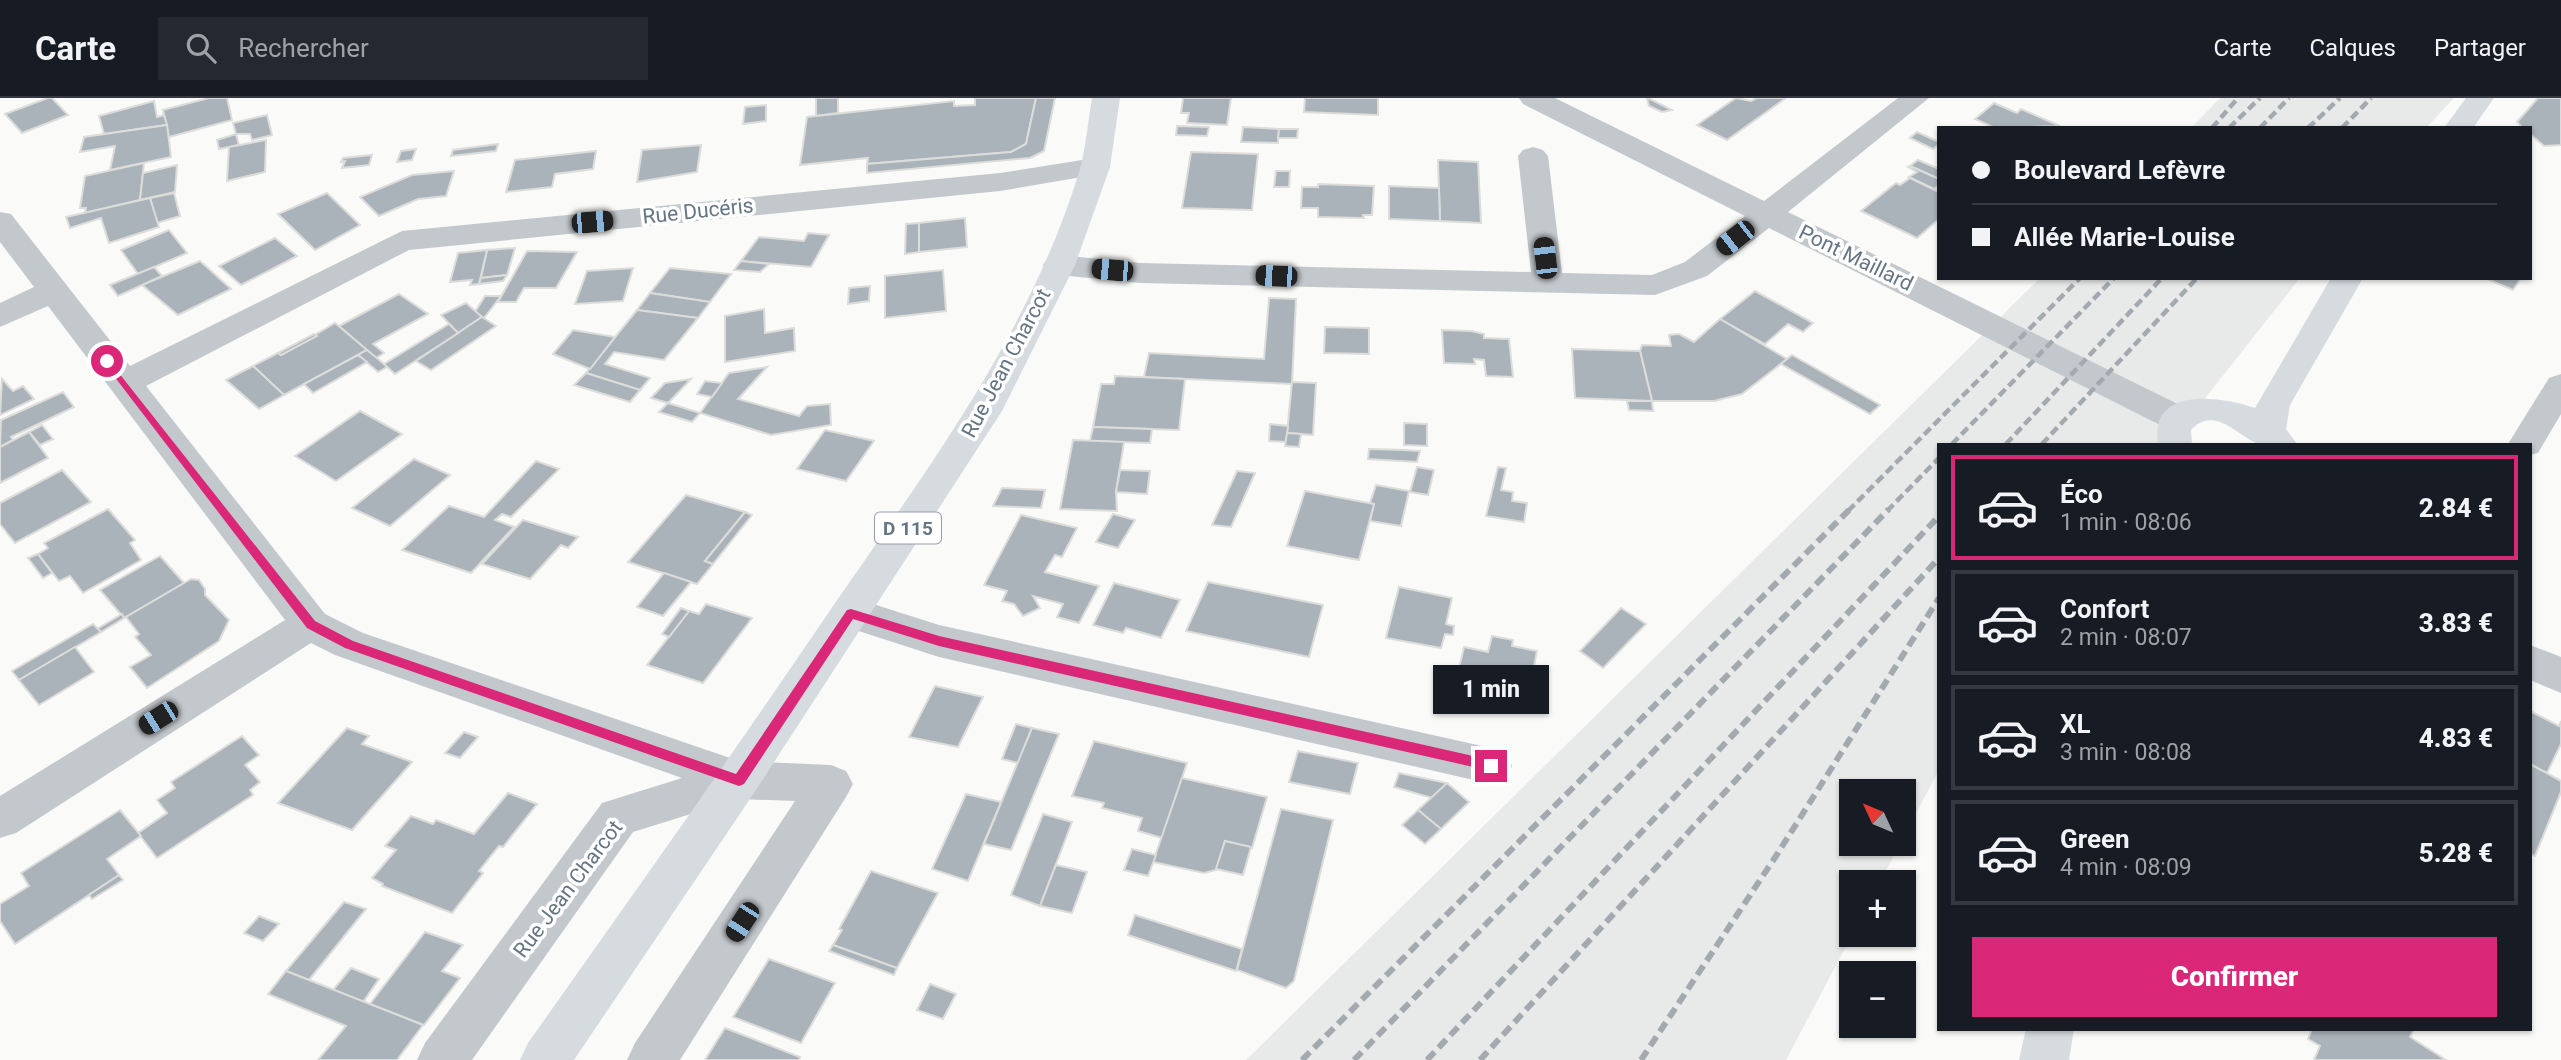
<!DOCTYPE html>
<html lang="fr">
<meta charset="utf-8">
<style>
:root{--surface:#171b24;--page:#242831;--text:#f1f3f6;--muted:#9ea1a6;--line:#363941;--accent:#db2777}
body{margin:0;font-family:Roboto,sans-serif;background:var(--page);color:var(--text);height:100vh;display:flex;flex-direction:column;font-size:26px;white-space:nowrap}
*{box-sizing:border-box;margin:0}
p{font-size:23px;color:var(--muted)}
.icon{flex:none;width:38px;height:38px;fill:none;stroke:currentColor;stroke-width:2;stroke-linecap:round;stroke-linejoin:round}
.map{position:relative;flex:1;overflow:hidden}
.side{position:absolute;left:1937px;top:345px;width:595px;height:588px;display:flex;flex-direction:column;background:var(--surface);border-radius:0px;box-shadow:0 2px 5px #0004}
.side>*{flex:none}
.banner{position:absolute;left:1937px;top:28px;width:595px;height:154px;border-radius:0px;box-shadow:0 2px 5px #0004;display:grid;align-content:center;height:154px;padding:0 35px;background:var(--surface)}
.needle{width:46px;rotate:314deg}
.fabs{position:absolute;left:1839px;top:681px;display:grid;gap:14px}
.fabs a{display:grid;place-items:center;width:77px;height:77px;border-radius:0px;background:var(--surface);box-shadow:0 2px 5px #0004;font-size:35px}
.end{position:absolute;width:32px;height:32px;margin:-16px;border:9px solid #db2777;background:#fff;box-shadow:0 0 0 4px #fff}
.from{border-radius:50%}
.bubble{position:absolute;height:49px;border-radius:0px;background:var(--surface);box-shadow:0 2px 5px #0004;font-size:23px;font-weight:800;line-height:49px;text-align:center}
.car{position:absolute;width:21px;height:42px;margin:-21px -10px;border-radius:9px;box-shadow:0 0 5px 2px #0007;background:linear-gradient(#222 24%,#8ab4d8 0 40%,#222 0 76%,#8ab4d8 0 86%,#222 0)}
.banner b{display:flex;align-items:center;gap:24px;height:66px;font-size:26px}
.banner b+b{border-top:2px solid var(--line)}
.banner i{width:18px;height:18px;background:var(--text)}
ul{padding:12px 0 0;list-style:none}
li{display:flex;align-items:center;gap:21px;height:105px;margin:0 14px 10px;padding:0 21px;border:4px solid var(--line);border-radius:0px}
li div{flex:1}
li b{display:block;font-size:26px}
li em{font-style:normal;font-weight:800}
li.on{border-color:var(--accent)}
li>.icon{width:63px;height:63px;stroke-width:1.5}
.cta{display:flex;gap:14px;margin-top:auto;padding:14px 35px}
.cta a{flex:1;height:80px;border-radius:0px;background:var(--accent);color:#fff;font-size:28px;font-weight:800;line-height:80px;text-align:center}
header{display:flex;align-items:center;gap:42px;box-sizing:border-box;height:98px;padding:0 35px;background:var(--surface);border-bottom:2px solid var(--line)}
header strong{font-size:33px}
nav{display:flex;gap:38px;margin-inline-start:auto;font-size:24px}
.search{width:490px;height:63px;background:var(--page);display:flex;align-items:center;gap:18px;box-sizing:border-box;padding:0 24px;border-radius:0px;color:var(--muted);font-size:26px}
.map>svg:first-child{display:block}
.built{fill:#e8e9e9}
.building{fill:#aab3b9;stroke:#dcdcda;stroke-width:2}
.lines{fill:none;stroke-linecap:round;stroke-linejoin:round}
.street{fill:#c3c8cc;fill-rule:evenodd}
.secondary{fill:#d6dbdf;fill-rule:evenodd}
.primary{fill:#d6dbdf;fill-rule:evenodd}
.rail-far1{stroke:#a2aab0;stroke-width:4.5;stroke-dasharray:9 4.5;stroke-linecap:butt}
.rail{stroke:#a2aab0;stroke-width:6;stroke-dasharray:11 6;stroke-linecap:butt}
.route{fill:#db2777}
.labels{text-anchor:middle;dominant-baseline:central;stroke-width:7;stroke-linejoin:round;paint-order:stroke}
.shield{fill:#fff;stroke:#939fa8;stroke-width:2}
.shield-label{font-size:19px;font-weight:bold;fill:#657683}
.street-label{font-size:21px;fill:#657683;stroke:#fff}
</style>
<header>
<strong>Carte</strong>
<div class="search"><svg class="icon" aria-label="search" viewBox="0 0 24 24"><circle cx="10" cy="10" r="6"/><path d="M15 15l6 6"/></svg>Rechercher</div>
<nav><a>Carte</a><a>Calques</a><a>Partager</a></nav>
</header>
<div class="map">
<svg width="2561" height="962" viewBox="0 0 2561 962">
<rect width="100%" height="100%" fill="#fafaf8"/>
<g class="built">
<polygon points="2220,0 2454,0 2426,30 2191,30"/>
<polygon points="2040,180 2300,180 2169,346 1939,346 1939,672 1904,738 1904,693 1852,693 1852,746 1900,746 1880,784 1852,784 1852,837 1786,962 1246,962"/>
</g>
<g class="building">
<polygon points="48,0 52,0 68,17 22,35 5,16"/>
<polygon points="209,0 227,0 232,22 169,39 163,12"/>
<polygon points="816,0 838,0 838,15 816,18"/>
<polygon points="975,0 1036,0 1026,46 1011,54 867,66 868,60 800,67 807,19 954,3 954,8 975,7"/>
<polygon points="1036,0 1055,0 1044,53 1030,60 867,75 867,66 1011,54 1026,46"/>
<polygon points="1183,0 1231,0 1227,27 1187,25 1189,15 1181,15"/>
<polygon points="1305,0 1378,0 1378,17 1304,14"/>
<polygon points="1647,0 1648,0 1672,12 1662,14 1649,8"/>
<polygon points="1736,0 1751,3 1757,0 1786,0 1727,42 1697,27"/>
<polygon points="2538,0 2561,0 2561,47 2544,48 2530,36 2530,30 2523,30 2517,24"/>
<polygon points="154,3 157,19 164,17 167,27 104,36 99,18"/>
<polygon points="1994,5 2017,15 2021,11 2060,28 1995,30 1975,21"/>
<polygon points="766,7 766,23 743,26 745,9"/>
<polygon points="267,17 272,37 252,42 250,36 236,36 233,25"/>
<polygon points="167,27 171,59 110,72 115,48 80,54 84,39"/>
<polygon points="1177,28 1209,29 1207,38 1176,37"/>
<polygon points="1243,29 1279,31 1278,45 1241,44"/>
<polygon points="1279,31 1298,31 1297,40 1278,40"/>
<polygon points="1917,34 1939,44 1939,46 1933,51 1910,40"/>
<polygon points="236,36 239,47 219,51 217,42"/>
<polygon points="266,42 265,74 227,83 229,49"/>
<polygon points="498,46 496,53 451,58 453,52"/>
<polygon points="701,47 697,74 637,84 642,52"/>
<polygon points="416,51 412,62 397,64 401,53"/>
<polygon points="596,53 593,71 555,76 552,89 506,94 515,62"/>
<polygon points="1191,54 1258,56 1252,112 1182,110"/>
<polygon points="372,57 369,67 342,70 345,63 341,64 343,60"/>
<polygon points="1438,62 1478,64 1481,125 1440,123"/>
<polygon points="1918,62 1939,71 1939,81 1910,68"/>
<polygon points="144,65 140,102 85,115 86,110 80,110 85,78"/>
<polygon points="177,67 175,94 140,102 143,75"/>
<polygon points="1910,68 1939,81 1939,87 1934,91 1909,79 1917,74 1908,69"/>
<polygon points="454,73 446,98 418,101 379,118 360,99 412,77"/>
<polygon points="1276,73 1290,73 1289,89 1274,89"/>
<polygon points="1910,80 1939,94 1939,121 1917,140 1861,113 1896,85 1900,87"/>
<polygon points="1318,86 1374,88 1372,117 1363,117 1364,120 1318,119 1318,110 1301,110 1302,89 1318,89"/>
<polygon points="1389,88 1439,90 1440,123 1389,121"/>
<polygon points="174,95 180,118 157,125 150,100"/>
<polygon points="327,95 360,127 315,152 278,116"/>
<polygon points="150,100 159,129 109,145 101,120 70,130 66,119"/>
<polygon points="965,120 967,149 919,154 919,125"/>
<polygon points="919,125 919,154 905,156 906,126"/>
<polygon points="169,132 187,155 138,176 121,152"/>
<polygon points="808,135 829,137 811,169 741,163 759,139 804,143"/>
<polygon points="275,140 297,158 241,187 219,168"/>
<polygon points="515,150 507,177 481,180 487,152"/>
<polygon points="487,152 479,186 470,187 472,182 450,184 458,155"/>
<polygon points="527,153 577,154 556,190 524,190 516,204 498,204"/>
<polygon points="200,163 231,191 178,217 142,187"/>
<polygon points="741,163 769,166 760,174 734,172"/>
<polygon points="154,169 162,178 118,198 110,187"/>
<polygon points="633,170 623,203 575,206 587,173"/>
<polygon points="670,170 731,176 710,204 650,195"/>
<polygon points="943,172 946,213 885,220 885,178"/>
<polygon points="507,177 503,183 479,186 481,180"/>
<polygon points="2485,180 2521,180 2513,192"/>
<polygon points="870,188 869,203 848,206 849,190"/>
<polygon points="1755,193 1813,225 1803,234 1788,226 1765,246 1720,221"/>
<polygon points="650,195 710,204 698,220 637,212"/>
<polygon points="399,196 428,216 373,246 384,255 376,260 339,228"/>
<polygon points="485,198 501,198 484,220 475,214"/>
<polygon points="1269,200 1296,201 1292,286 1144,279 1149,255 1264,261"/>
<polygon points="466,205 482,219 458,235 441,217"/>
<polygon points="764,211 765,235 794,230 795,253 725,264 725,218"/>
<polygon points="637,212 698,220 664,262 614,254 605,266 650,280 640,292 586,275"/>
<polygon points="482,219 496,228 431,272 416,263"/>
<polygon points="1720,221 1787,261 1742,296 1714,303 1652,303 1640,253 1642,247 1671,248 1669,237 1679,236 1694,244"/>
<polygon points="335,225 367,252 284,297 253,268 278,255 281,257"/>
<polygon points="449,226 458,235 395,276 384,266"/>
<polygon points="1325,229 1369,230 1369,256 1324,255"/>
<polygon points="573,232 615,239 590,271 553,256"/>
<polygon points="1442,232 1471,233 1484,236 1484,240 1509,241 1513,279 1486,278 1484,262 1474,261 1475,266 1444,265"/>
<polygon points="314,236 317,238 281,257 278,255"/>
<polygon points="1572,251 1640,253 1652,303 1575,300"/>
<polygon points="367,252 384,266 387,269 378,274 358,257"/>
<polygon points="358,257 367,264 313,295 304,286"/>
<polygon points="1792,257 1880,307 1870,316 1781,266"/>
<polygon points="253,268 284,297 259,311 226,282"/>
<polygon points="767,269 738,301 799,318 807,308 830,306 831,327 771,337 700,315 729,275"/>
<polygon points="586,275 640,292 630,304 574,287"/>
<polygon points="1115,278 1185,281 1179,332 1093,329 1101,286 1114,286"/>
<polygon points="2,281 13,293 23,288 34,301 0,317"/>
<polygon points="691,281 668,305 651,300 665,285"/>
<polygon points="705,283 722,285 712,299 697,296"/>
<polygon points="1292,284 1316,285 1313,337 1287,335"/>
<polygon points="63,294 74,309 11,339 13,342 0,349 1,322"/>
<polygon points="1627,303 1652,303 1653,313 1629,312"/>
<polygon points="668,305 700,315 692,324 659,314"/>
<polygon points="360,313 402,336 336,383 295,358"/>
<polygon points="1404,325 1427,326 1427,348 1404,347"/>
<polygon points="1270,326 1288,328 1286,344 1269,343"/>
<polygon points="42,327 53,341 40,347 29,334"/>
<polygon points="1093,329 1152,331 1150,345 1090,343"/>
<polygon points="825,332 874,343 846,383 797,371"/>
<polygon points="29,334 48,360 0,385 0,349"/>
<polygon points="1287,335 1301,336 1299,349 1285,348"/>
<polygon points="1073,342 1124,344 1116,394 1117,413 1060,411"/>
<polygon points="1369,351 1404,352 1420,353 1417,364 1368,361"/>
<polygon points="414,361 450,377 390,428 352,410"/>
<polygon points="536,363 559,371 511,419 502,416 495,422 514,429 471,475 402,452 449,408 484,419"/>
<polygon points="1417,369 1434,372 1428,397 1410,394"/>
<polygon points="1498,369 1506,370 1501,392 1513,394 1512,403 1527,405 1524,424 1486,418"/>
<polygon points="62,372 91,404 15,445 0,426 0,405"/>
<polygon points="1120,372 1150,373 1147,396 1116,394"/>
<polygon points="1237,373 1255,375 1231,429 1212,427"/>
<polygon points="1376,387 1409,393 1401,428 1370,423 1374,406 1370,405"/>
<polygon points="1002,390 1045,392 1041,410 993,408"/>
<polygon points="1305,393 1374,406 1359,462 1287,448"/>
<polygon points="686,397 745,414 705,463 713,466 697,486 628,464"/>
<polygon points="108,411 135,442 130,445 141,462 83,495 70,478 59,483 38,456 48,450 44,445"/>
<polygon points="745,414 752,417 713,466 705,463"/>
<polygon points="1113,416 1135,422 1118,450 1096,444"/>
<polygon points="1021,417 1077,430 1062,459 1055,457 1045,474 1099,488 1079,525 1057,519 1063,506 1033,498 1040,510 1023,518 1014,506 1002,503 1007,493 984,487"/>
<polygon points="523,422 578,439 568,450 561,447 530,481 482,466"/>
<polygon points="38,456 52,475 43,480 28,460"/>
<polygon points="160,458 184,485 124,520 100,492"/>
<polygon points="664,475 691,484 663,518 637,509"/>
<polygon points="191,481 199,482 205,491 205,497 229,522 219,543 147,590 130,569 151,557 135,539 139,536 126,519"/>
<polygon points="1208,484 1323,507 1309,559 1186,533"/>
<polygon points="1114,485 1180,502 1161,540 1126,530 1123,535 1093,527"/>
<polygon points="1399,489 1452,500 1446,526 1454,528 1453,537 1445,536 1441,550 1386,540"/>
<polygon points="706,506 752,520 703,585 647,567 689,513 699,516"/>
<polygon points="681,510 689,513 669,539 662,536"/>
<polygon points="1621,510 1646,526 1603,570 1580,553"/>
<polygon points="122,516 124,520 101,534 97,531"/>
<polygon points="93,526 101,534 19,582 12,573"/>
<polygon points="1492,538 1513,542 1512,548 1537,553 1525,615 1452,600 1464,549 1488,554"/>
<polygon points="75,549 94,574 39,607 19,582"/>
<polygon points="935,588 983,599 958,649 909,639"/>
<polygon points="2530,613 2559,628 2561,623 2561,646 2547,675 2530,666"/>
<polygon points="1016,626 1032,630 1018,665 1002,661"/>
<polygon points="347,630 369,638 362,646 412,664 352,732 278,705"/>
<polygon points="1032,630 1059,636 1011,752 984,746"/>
<polygon points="464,634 478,639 460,660 445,655"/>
<polygon points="242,638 259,657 245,667 260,684 250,692 253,697 157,760 138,735 167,715 157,702 175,690 171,684"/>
<polygon points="1094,643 1187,665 1162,740 1138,733 1142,720 1102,710 1104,705 1072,698"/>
<polygon points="1298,653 1358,665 1350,696 1289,684"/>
<polygon points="2530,666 2561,683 2561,694 2535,758 2530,756"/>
<polygon points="1399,675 1447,685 1432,700 1394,689"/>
<polygon points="1182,680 1267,699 1252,750 1225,743 1216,772 1204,775 1153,764"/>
<polygon points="1447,685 1469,704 1441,731 1418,712"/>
<polygon points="508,695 537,706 503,749 499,748 479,773 483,775 452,815 382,788 383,786 372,780 396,752 385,748 411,718 433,726 436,722 474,736"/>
<polygon points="966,696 1001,704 968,783 932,771"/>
<polygon points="1281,711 1333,722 1294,883 1286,890 1237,872"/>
<polygon points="120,712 141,738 107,761 119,777 15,846 0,823 0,806 29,788 21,775"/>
<polygon points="1418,712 1441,731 1425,746 1402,727"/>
<polygon points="1043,716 1072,724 1040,808 1011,797"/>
<polygon points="1225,743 1251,749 1243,777 1216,771"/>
<polygon points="1132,751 1156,757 1148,778 1124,772"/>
<polygon points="1056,767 1087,774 1072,815 1040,808"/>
<polygon points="871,773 938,795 897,870 833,847 842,832 839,831"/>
<polygon points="119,777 123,782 92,801 89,797"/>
<polygon points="344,804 366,811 309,882 286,873"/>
<polygon points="1135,817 1242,851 1236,873 1128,837"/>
<polygon points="259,818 279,826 263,843 244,835"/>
<polygon points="425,834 463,847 442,873 460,880 424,927 370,906"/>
<polygon points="833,847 897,870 894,877 829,853"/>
<polygon points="769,861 835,885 801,945 733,919"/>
<polygon points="351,870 379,881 363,904 333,892"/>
<polygon points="286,873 309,882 423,927 397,962 318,962 346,928 268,896"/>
<polygon points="930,886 956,896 943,921 917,912"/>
<polygon points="725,930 800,959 799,962 705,962"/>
<polygon points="2312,931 2414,931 2410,939 2446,962 2314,962 2320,948 2308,941"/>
</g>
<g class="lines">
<g class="street">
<polygon points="1519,0 1555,0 1764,103 1898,0 1929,0 1788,114 2190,312 2195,321 2190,330 2178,333 2166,330 1769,130 1707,178 1655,197 1140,185 1059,177 1048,174 1043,167 1048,160 1059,157 1140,165 1531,174 1518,58 1523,52 1533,49 1543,52 1548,58 1562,175 1652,177 1685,164 1745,118 1523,6"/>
<polygon points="1095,60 1105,63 1110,69 1105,75 1000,93 409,152 146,288 325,516 363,535 739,663 831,667 846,673 853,686 846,699 680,962 627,962 635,945 795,703 739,701 633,734 472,962 417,962 425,945 602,705 682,680 335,557 311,545 16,735 0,740 0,698 285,522 48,208 0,229 0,205 34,189 0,144 0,114 11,116 130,268 402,133 1000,75"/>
<polygon points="2561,276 2561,316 2538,355 2530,357 2530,346 2508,346 2549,280"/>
<polygon points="851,499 939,527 1491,650 1506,655 1512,668 1506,681 1491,686 939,559 837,526 831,515 837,504"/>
<polygon points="2530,547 2561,559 2561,595 2530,582"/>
</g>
<g class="secondary">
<polygon points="2466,0 2494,0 2473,30 2444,30"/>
<path d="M 2331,180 L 2363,180 L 2290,307 L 2286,331 L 2297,346 C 2287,346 2269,350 2259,346 C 2238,339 2215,306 2191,332 L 2192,346 L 2158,346 C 2149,288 2220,298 2255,310 Z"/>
<polygon points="2026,931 2074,931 2069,962 2019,962"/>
</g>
<path class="primary" d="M 1092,0 L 1120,0 L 1110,69 L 1075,167 L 1002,313 L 754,695 L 574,962 L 520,962 L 528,945 C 630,801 732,657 831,511 C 926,373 1031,234 1080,71 C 1086,49 1088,23 1092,0 Z"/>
<g class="rail-far1">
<polyline points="2212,30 2238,0"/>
<polyline points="2229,30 2260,0"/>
<polyline points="2260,30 2289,0"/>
<polyline points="2308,30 2340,0"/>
<polyline points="2342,30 2371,0"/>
<polyline points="1952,346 2114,180"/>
<polyline points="2006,346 2162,180"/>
<polyline points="2042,346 2197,180"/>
<polyline points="1848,413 2080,180"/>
<polyline points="1887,413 1939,360"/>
</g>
<g class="rail">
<polyline points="1302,962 1850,411"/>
<polyline points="1354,962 1889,411"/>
<polyline points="1427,962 1939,418"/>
<polyline points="1480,962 1939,460"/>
<polyline points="1641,962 1776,758 1939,500"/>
</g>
</g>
<polygon class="route" points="107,260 315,523 353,543 736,676 847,512 851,511 939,538 1491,662 1497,668 1491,673 939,548 853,521 744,686 739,688 345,550 307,530 104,265 102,263"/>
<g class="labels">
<rect class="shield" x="875" y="414.5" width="66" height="31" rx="5"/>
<g class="shield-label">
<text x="908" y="430">D 115</text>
</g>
<g class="street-label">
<text transform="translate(698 113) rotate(-6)">Rue Ducéris</text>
<text transform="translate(1856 160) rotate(26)">Pont Maillard</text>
<text transform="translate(1006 265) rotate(-62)">Rue Jean Charcot</text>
<text transform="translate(568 791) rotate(-53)">Rue Jean Charcot</text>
</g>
</g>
</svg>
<div class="fabs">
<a><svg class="needle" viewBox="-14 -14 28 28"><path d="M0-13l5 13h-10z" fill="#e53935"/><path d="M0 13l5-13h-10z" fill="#9ea1a6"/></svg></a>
<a>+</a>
<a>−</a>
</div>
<i class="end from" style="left:107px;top:263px"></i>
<i class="end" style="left:1491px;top:668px"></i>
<div class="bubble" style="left:1433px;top:567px;width:116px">1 min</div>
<i class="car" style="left:592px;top:124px;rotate:85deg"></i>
<i class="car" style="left:1735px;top:140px;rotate:232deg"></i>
<i class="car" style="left:1545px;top:160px;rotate:353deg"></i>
<i class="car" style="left:1112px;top:172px;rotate:275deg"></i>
<i class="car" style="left:1276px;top:178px;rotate:272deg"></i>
<i class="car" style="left:158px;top:620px;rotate:238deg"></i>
<i class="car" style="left:742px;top:824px;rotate:213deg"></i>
<div class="banner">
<b><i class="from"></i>Boulevard Lefèvre</b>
<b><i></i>Allée Marie-Louise</b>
</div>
<section class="side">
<ul>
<li class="on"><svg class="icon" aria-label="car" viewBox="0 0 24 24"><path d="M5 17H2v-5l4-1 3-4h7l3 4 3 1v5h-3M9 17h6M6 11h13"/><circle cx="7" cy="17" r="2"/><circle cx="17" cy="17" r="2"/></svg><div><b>Éco</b><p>1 min · 08:06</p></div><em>2.84 €</em></li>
<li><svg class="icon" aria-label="car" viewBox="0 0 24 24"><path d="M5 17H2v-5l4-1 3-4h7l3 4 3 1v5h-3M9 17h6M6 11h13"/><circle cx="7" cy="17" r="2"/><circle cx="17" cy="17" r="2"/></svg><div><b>Confort</b><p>2 min · 08:07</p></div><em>3.83 €</em></li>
<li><svg class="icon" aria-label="car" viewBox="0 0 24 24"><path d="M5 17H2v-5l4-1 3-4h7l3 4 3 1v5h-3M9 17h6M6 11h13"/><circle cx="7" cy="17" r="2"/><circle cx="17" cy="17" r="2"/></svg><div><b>XL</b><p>3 min · 08:08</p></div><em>4.83 €</em></li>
<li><svg class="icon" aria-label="car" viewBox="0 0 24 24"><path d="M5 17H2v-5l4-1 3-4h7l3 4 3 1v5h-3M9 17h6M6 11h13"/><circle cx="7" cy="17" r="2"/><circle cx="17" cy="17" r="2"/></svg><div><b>Green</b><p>4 min · 08:09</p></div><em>5.28 €</em></li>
</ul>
<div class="cta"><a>Confirmer</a></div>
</section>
</div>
